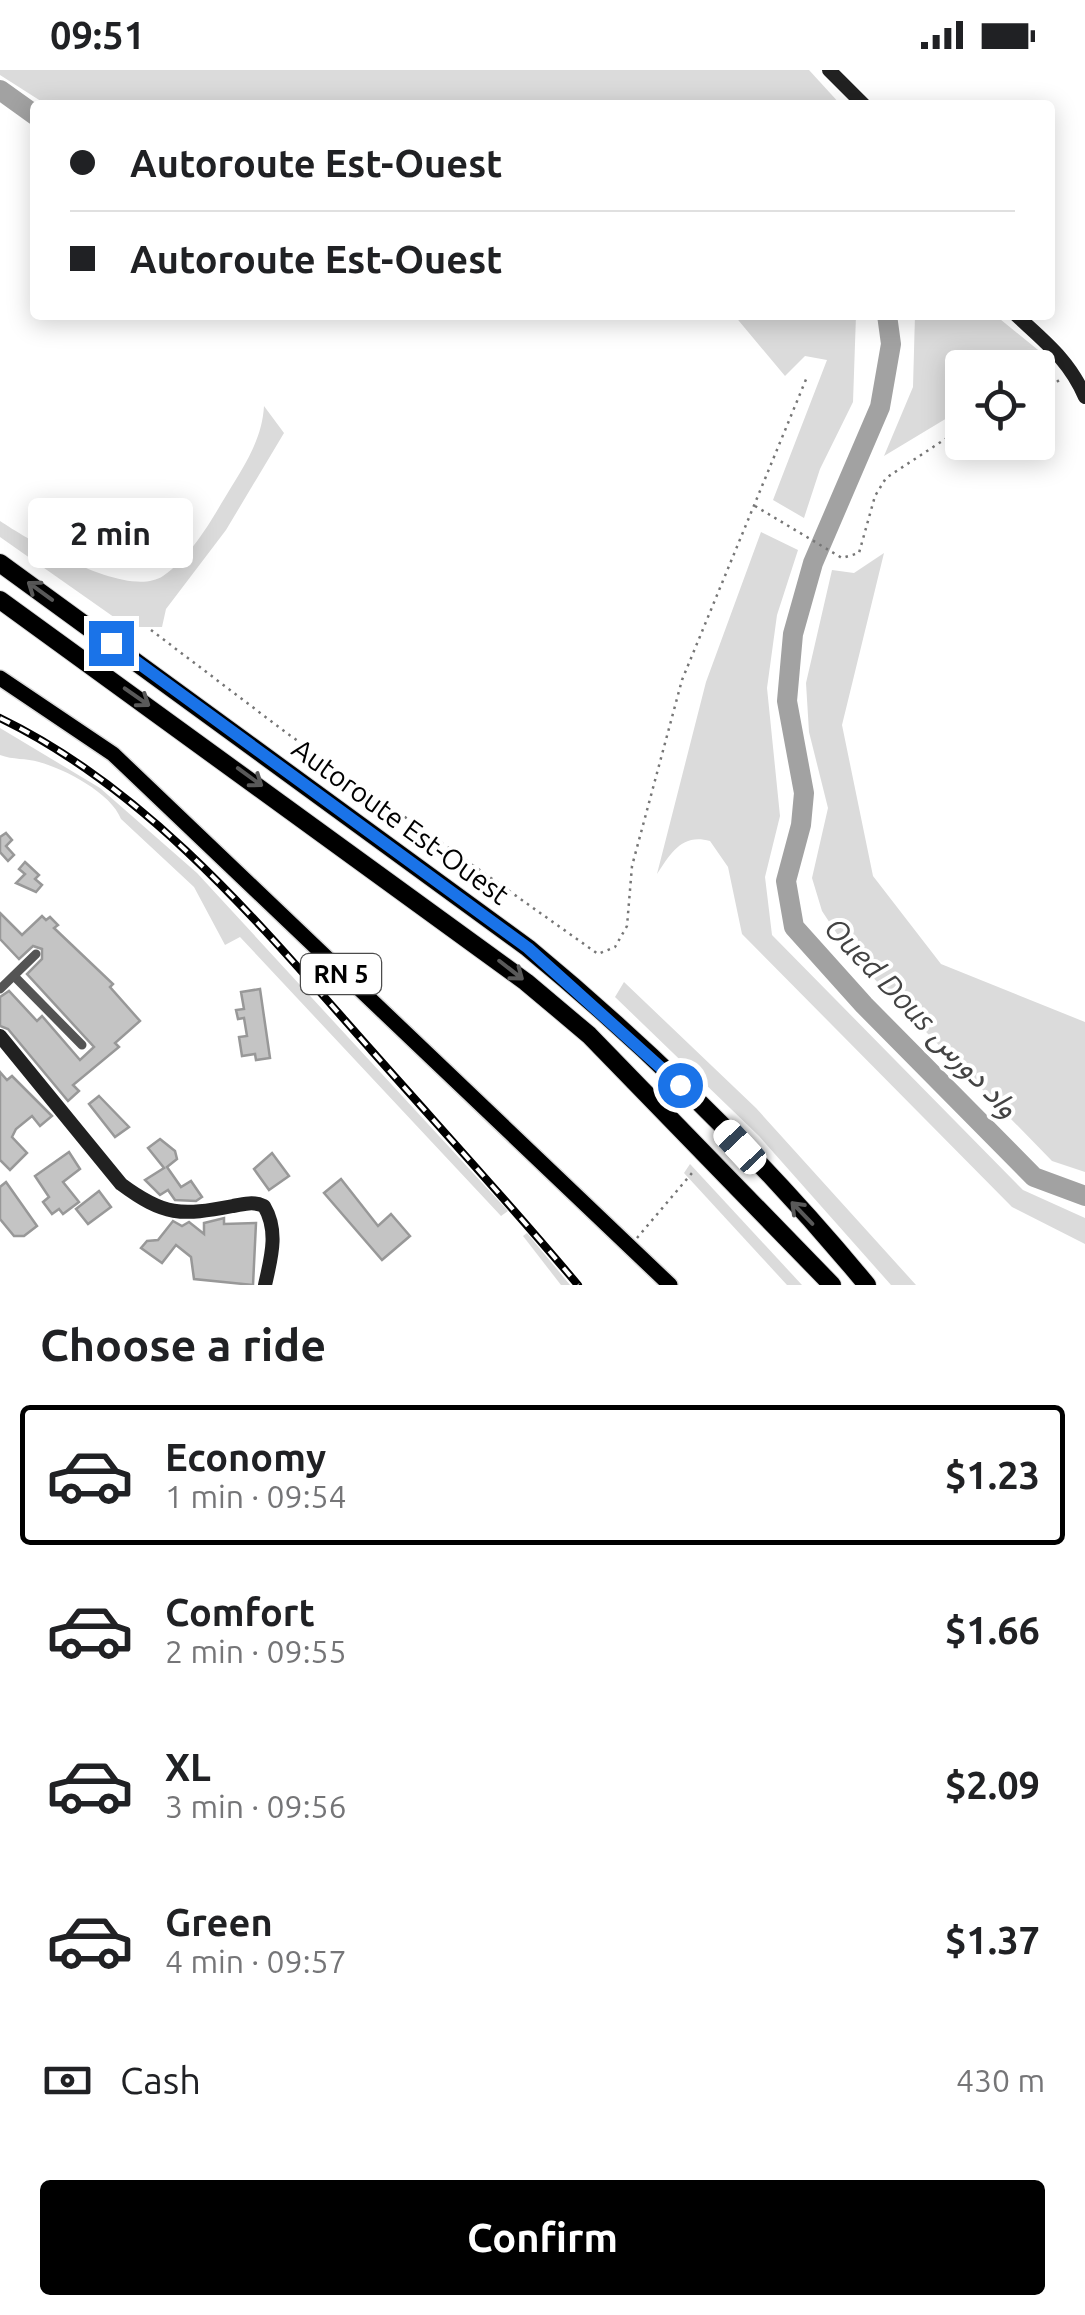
<!DOCTYPE html>
<meta charset="utf-8">
<style>
:root{--surface:#fff;--page:#f2f2f2;--text:#202124;--muted:#757577;--line:#e0e0e0;--accent:#000}
body{margin:0;font-family:Ubuntu,Vazirmatn,sans-serif;background:var(--page);color:var(--text);height:100vh;display:flex;flex-direction:column;font-size:38px;white-space:nowrap}
*{box-sizing:border-box;margin:0}
p{font-size:32px;color:var(--muted)}
.icon{flex:none;width:55px;height:55px;fill:none;stroke:currentColor;stroke-width:2;stroke-linecap:round;stroke-linejoin:round}
.map{position:relative;height:1215px;overflow:hidden}
.details{display:flex;flex-direction:column;background:var(--surface);flex:1}
.details>*{flex:none}
.top-card{position:absolute;left:30px;top:30px;width:1025px;height:220px;border-radius:10px;box-shadow:0 5px 25px #0003;display:grid;align-content:center;height:220px;padding:0 40px;background:var(--surface)}
.controls{position:absolute;left:945px;top:280px;display:grid;gap:20px}
.controls a{display:grid;place-items:center;width:110px;height:110px;border-radius:10px;background:var(--surface);box-shadow:0 5px 25px #0003;font-size:50px}
.end{position:absolute;width:45px;height:45px;margin:-22px;border:12px solid #1a73e8;background:#fff;box-shadow:0 0 0 5px #fff}
.from{border-radius:50%}
.bubble{position:absolute;height:70px;border-radius:10px;background:var(--surface);box-shadow:0 5px 25px #0003;font-size:32px;font-weight:600;line-height:70px;text-align:center}
.car{position:absolute;width:30px;height:60px;margin:-30px -15px;border-radius:12px;box-shadow:0 0 8px 2px #0007;background:linear-gradient(#fff 24%,#345 0 40%,#fff 0 76%,#345 0 86%,#fff 0)}
.top-card b{display:flex;align-items:center;gap:35px;height:95px;font-size:38px}
.top-card b+b{border-top:2px solid var(--line)}
.top-card i{width:25px;height:25px;background:var(--text)}
ul{padding:0;list-style:none}
li{display:flex;align-items:center;gap:30px;height:140px;margin:0 20px 15px;padding:0 20px;border:5px solid transparent;border-radius:10px}
li div{flex:1}
li b{display:block;font-size:38px}
li em{font-style:normal;font-weight:600}
li.selected{border-color:var(--accent)}
li>.icon{width:90px;height:90px;stroke-width:1.5}
h2{padding:0 40px;font-size:45px;line-height:120px}
.pay{display:flex;align-items:center;gap:25px;height:110px;padding:0 40px;font-size:38px}
.pay p{margin-inline-start:auto}
.primary-button{display:flex;gap:20px;margin-top:auto;padding:20px 40px}
.primary-button a{flex:1;height:115px;border-radius:10px;background:var(--accent);color:#fff;font-size:40px;font-weight:600;line-height:115px;text-align:center}
.status{display:flex;justify-content:space-between;align-items:center;height:70px;padding:0 50px;background:var(--surface);direction:ltr}
.status svg{height:28px;fill:currentColor}
.map>svg:first-child{display:block}
.green{fill:#dbdbdb}
.lines{fill:none;stroke-linecap:round;stroke-linejoin:round}
.river{stroke:#a2a2a2;stroke-width:20}
.building{fill:#c4c4c4;stroke:#989898;stroke-width:2.5}
.primary-casing{stroke:#dbdbdb;stroke-width:18}
.highway-casing{stroke:#dbdbdb;stroke-width:20}
.path{stroke:#767676;stroke-width:2.5;stroke-dasharray:2.5 5;stroke-linecap:butt}
.street{stroke:#545454;stroke-width:9}
.secondary{stroke:#212121;stroke-width:14}
.primary{stroke:#000;stroke-width:15}
.highway{stroke:#000;stroke-width:18}
.rail-casing{stroke:#000;stroke-width:8}
.rail{stroke:#fff;stroke-width:4;stroke-dasharray:11;stroke-linecap:butt}
.oneway{stroke:#595959}
.route{stroke:#1a73e8;stroke-width:12}
.labels{text-anchor:middle;dominant-baseline:central;stroke-width:8;stroke-linejoin:round;paint-order:stroke}
.shield{fill:#fff;stroke:#4c4c4c;stroke-width:2.5}
.shield-label{font-size:25px;font-weight:bold;fill:#000}
.street-label{font-size:28px;fill:#000;stroke:#fff}
.water-label{font-size:30px;font-style:italic;fill:#434343;stroke:#fff}
</style>
<div class="status"><b>09:51</b><svg viewBox="0 0 49 12"><path d="M0 12V9h3v3zM5 12V6h3v6zM10 12V3h3v9zM15 12V0h3v12zM26 1h20v11H26zM47 4h2v5h-2z"/></svg></div>
<div class="map">
<svg width="1085" height="1215" viewBox="0 0 1085 1215">
<rect width="100%" height="100%" fill="#fff"/>
<g class="green">
<polygon points="0,0 809,0 841,35 47,35 0,5"/>
<polygon points="734,245 856,245 853,332 820,399 804,448 773,430 827,290 805,286 785,306"/>
<polygon points="915,245 995,245 1054,293 1038,308 1038,298 962,298 962,339 884,386 913,317"/>
<path d="M 264,336 L 284,363 L 226,460 L 166,539 L 162,557 L 128,557 L 0,467 L 0,451 C 32,472 127,530 163,506 C 187,490 207,458 221,434 C 240,402 262,373 264,336 Z"/>
<path d="M 761,462 L 798,480 L 777,545 L 767,618 L 780,746 L 765,807 L 772,865 L 1023,1120 L 1085,1148 L 1085,1174 L 1012,1137 L 742,864 L 728,797 L 710,771 C 682,763 671,783 657,804 L 706,612 Z"/>
<polygon points="884,483 842,655 873,806 941,894 1085,952 1085,1102 1052,1091 851,885 822,841 812,808 828,738 809,662 806,613 832,500 854,503"/>
<path d="M 0,658 L 100,718 L 197,803 L 508,1141 L 501,1146 L 240,867 L 225,875 L 194,817 L 121,749 C 111,723 65,699 39,692 C 26,688 13,690 0,685 Z"/>
<polygon points="624,912 756,1038 916,1215 891,1215 759,1066 615,927"/>
<polygon points="690,1094 802,1215 787,1215 684,1103"/>
<polygon points="527,1163 570,1215 561,1215 523,1166"/>
</g>
<g class="lines">
<g class="river">
<polyline points="0,20 35,45"/>
<polyline points="887,245 891,274 880,337 813,493 793,564 787,631 804,723 801,755 786,811 794,857 864,935 1034,1107 1085,1126"/>
</g>
</g>
<g class="building">
<polygon points="6,763 12,770 6,776 14,785 8,791 0,782 0,767"/>
<polygon points="25,792 39,805 35,809 42,815 36,822 16,813 25,804 19,799"/>
<polygon points="0,843 22,865 42,846 46,850 50,847 58,855 54,858 113,914 110,917 140,951 115,973 119,977 73,1015 79,1021 68,1031 8,959 0,956 0,927 9,921 37,951 42,946 80,990 94,977 27,904 42,889 42,879 33,876 19,889 0,869"/>
<polygon points="260,919 270,988 256,990 255,984 242,986 239,967 247,966 244,948 238,949 236,940 244,939 241,922"/>
<polygon points="0,1002 7,1010 12,1006 52,1046 40,1056 32,1046 16,1059 12,1067 27,1083 10,1100 0,1090"/>
<polygon points="99,1026 129,1057 115,1067 89,1034"/>
<polygon points="160,1069 175,1081 177,1089 167,1097 181,1117 191,1111 202,1127 196,1131 175,1130 168,1120 160,1125 145,1110 164,1098 148,1078"/>
<polygon points="69,1082 80,1099 63,1112 79,1132 63,1144 59,1139 52,1144 43,1132 49,1127 35,1106"/>
<polygon points="272,1083 289,1106 269,1120 254,1099"/>
<polygon points="341,1109 378,1156 391,1144 410,1166 382,1190 324,1123"/>
<polygon points="6,1112 37,1156 24,1166 14,1166 0,1149 0,1117"/>
<polygon points="99,1121 111,1137 88,1154 76,1139"/>
<polygon points="224,1148 224,1154 256,1153 253,1215 194,1209 191,1187 176,1175 162,1193 141,1178 147,1171 158,1170 173,1151 182,1156 189,1152 204,1164 204,1153"/>
</g>
<g class="lines">
<g class="primary-casing">
<polyline id="primary" points="0,608 113,684 670,1215"/>
</g>
<g class="highway-casing">
<g id="highway">
<path d="M 0,493 L 528,878 C 650,979 766,1093 867,1215"/>
<polyline points="0,530 526,912 589,965 832,1215"/>
</g>
</g>
<g class="path">
<polyline points="1038,324 1061,309"/>
<polyline points="755,436 842,488 859,483 875,426 886,408 962,358"/>
<polyline points="151,560 288,664 598,884 615,877 627,856 632,796 682,610 807,307"/>
<polyline points="637,1168 692,1103"/>
</g>
<g class="street">
<polyline points="14,906 82,975"/>
<polyline points="0,919 36,884"/>
</g>
<g class="secondary">
<polyline points="829,0 864,35"/>
<path d="M 1016,245 C 1045,272 1069,290 1085,327"/>
<path d="M 0,966 L 121,1114 C 164,1146 181,1146 233,1136 C 245,1134 253,1131 264,1136 C 279,1161 271,1188 265,1215"/>
</g>
<use href="#primary" class="primary"/>
<use href="#highway" class="highway"/>
<g class="rail-casing">
<path id="rail" d="M 0,648 C 151,721 263,858 372,981 C 441,1059 511,1135 578,1215"/>
</g>
<use href="#rail" class="rail"/>
</g>
<defs><path id="oneway-shaft" d="M-6 0H5M1.5-3L5.5 0L1.5 3" fill="none" stroke-width="1.6" stroke-linecap="round" stroke-linejoin="round" transform="scale(2.5)"/></defs>
<g class="oneway">
<use href="#oneway-shaft" transform="translate(40 521) rotate(-144)"/>
<use href="#oneway-shaft" transform="translate(137 627) rotate(35)"/>
<use href="#oneway-shaft" transform="translate(250 707) rotate(36)"/>
<use href="#oneway-shaft" transform="translate(511 900) rotate(38)"/>
<use href="#oneway-shaft" transform="translate(802 1143) rotate(-134)"/>
</g>
<g class="lines">
<polyline class="route" points="111,573 528,878 680,1015"/>
</g>
<g class="labels">
<rect class="shield" x="301" y="884" width="80" height="40" rx="8"/>
<g class="shield-label">
<text x="341" y="904">RN 5</text>
</g>
<g class="street-label">
<text transform="translate(401 751) rotate(36)">Autoroute Est-Ouest</text>
</g>
<g class="water-label">
<text transform="translate(922 947) rotate(46)">Oued Dous واد دورس</text>
</g>
</g>
</svg>
<div class="controls">
<a><svg class="icon" aria-label="locate" viewBox="0 0 24 24"><circle cx="12" cy="12" r="6"/><path d="M12 2v4M12 18v4M2 12h4M18 12h4"/></svg></a>
</div>
<i class="end from" style="left:680px;top:1015px"></i>
<i class="end" style="left:111px;top:573px"></i>
<div class="bubble" style="left:28px;top:428px;width:165px">2 min</div>
<i class="car" style="left:740px;top:1077px;rotate:317deg"></i>
<div class="top-card">
<b><i class="from"></i>Autoroute Est-Ouest</b>
<b><i></i>Autoroute Est-Ouest</b>
</div>
</div>
<section class="details">
<h2>Choose a ride</h2>
<ul>
<li class="selected"><svg class="icon" aria-label="car" viewBox="0 0 24 24"><path d="M5 17H2v-5l4-1 3-4h7l3 4 3 1v5h-3M9 17h6M6 11h13"/><circle cx="7" cy="17" r="2"/><circle cx="17" cy="17" r="2"/></svg><div><b>Economy</b><p>1 min · 09:54</p></div><em>$1.23</em></li>
<li><svg class="icon" aria-label="car" viewBox="0 0 24 24"><path d="M5 17H2v-5l4-1 3-4h7l3 4 3 1v5h-3M9 17h6M6 11h13"/><circle cx="7" cy="17" r="2"/><circle cx="17" cy="17" r="2"/></svg><div><b>Comfort</b><p>2 min · 09:55</p></div><em>$1.66</em></li>
<li><svg class="icon" aria-label="car" viewBox="0 0 24 24"><path d="M5 17H2v-5l4-1 3-4h7l3 4 3 1v5h-3M9 17h6M6 11h13"/><circle cx="7" cy="17" r="2"/><circle cx="17" cy="17" r="2"/></svg><div><b>XL</b><p>3 min · 09:56</p></div><em>$2.09</em></li>
<li><svg class="icon" aria-label="car" viewBox="0 0 24 24"><path d="M5 17H2v-5l4-1 3-4h7l3 4 3 1v5h-3M9 17h6M6 11h13"/><circle cx="7" cy="17" r="2"/><circle cx="17" cy="17" r="2"/></svg><div><b>Green</b><p>4 min · 09:57</p></div><em>$1.37</em></li>
</ul>
<div class="pay"><svg class="icon" aria-label="cash" viewBox="0 0 24 24"><path d="M3 7h18v10H3z"/><circle cx="12" cy="12" r="2"/></svg>Cash<p>430 m</p></div>
<div class="primary-button"><a>Confirm</a></div>
</section>
